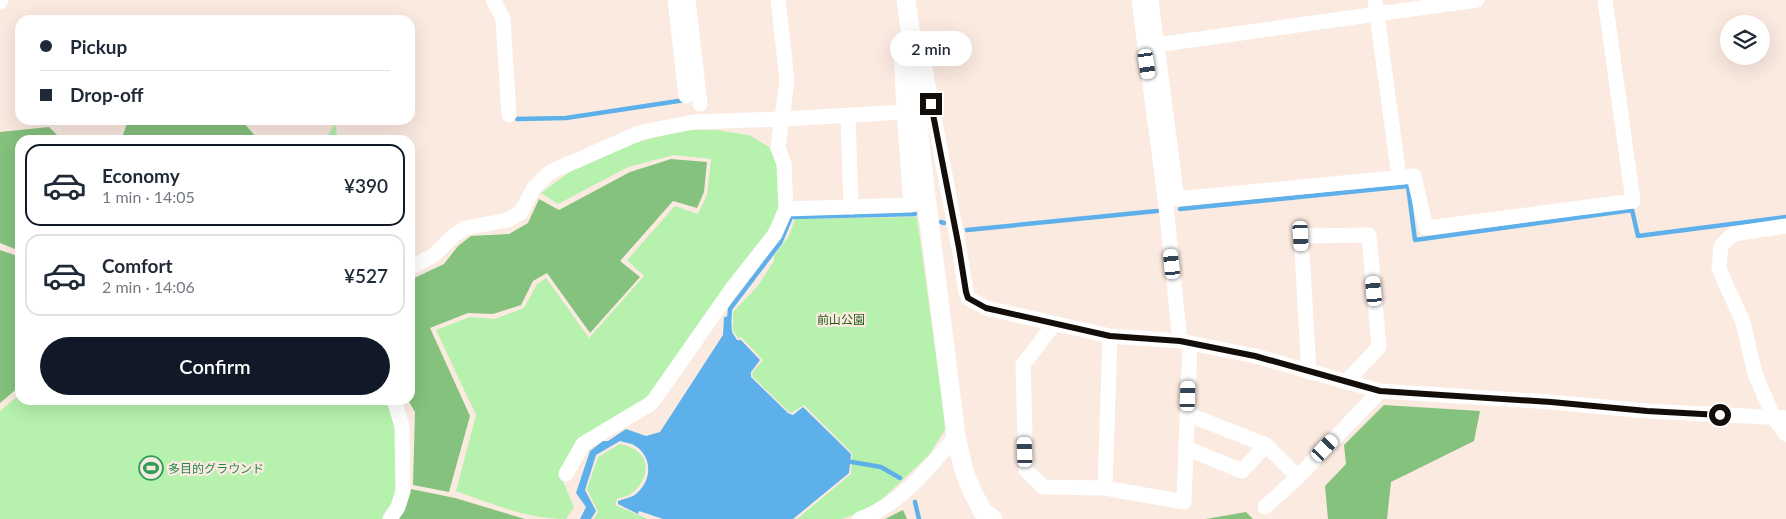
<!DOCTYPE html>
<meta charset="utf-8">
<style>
:root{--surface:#fff;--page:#f6f6f7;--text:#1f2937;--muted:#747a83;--line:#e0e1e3;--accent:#111827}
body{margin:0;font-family:Lato,"Noto Sans JP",sans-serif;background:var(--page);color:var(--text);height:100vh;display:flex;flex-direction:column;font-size:19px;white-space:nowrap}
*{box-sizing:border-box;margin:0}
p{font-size:16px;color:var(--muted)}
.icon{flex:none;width:28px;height:28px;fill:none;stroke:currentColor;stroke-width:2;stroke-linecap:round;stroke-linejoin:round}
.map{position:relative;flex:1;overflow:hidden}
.details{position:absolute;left:15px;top:135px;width:400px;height:270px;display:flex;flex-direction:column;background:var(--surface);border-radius:15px;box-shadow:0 5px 20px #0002}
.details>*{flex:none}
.guide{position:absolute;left:15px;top:15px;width:400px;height:110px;border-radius:15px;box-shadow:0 5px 20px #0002;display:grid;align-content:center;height:110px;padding:0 25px;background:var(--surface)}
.buttons{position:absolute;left:1720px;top:15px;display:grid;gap:10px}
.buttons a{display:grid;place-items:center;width:50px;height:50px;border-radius:50%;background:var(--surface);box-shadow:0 5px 20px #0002;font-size:25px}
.end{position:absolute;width:22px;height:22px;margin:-11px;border:6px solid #130e0a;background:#fff;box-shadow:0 0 0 2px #fff}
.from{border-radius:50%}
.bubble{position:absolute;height:35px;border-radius:18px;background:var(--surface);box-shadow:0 5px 20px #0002;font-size:16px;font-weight:600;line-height:35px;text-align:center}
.car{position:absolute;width:15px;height:30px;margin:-15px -8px;border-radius:6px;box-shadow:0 0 4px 1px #0007;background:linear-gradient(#fff 24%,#345 0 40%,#fff 0 76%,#345 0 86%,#fff 0)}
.guide b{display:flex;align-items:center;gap:18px;height:48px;font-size:19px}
.guide b+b{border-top:1px solid var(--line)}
.guide i{width:12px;height:12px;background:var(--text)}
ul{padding:9px 0 0;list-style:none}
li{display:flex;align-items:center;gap:15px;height:82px;margin:0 10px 8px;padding:0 15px;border:2px solid var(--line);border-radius:15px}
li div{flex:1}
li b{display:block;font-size:19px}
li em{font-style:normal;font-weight:600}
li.selected{border-color:var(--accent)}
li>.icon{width:45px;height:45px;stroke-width:1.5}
.action{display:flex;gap:10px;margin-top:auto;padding:10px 25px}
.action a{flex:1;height:58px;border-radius:30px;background:var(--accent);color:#fff;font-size:20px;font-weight:600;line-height:58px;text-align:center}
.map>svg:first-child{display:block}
.green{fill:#b6f1ae}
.forest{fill:#84c27d}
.water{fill:#5db0e9}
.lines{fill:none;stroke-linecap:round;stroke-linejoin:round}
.stream{stroke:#5db0e9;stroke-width:4.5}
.minor{stroke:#fff;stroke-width:15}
.tertiary{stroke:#fff;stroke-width:19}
.route{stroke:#130e0a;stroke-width:6}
.labels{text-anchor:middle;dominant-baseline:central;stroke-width:4.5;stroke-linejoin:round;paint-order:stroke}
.park-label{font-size:12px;fill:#1f5c1a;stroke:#fbeae0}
.leisure-label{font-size:12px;fill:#27864d;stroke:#fbeae0;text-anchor:start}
</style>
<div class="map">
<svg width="1786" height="519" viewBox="0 0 1786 519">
<rect width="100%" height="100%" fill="#fbeae0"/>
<g class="green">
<polygon points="335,123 338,140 325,140"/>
<path d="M 684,130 L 716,130 L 749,135 L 769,147 L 779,165 L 781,203 L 772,227 L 645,400 L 576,442 L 561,477 L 574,507 L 566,519 C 526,519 493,504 456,491 L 476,415 L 436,330 L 470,317 L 495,319 L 524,308 L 537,284 L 546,278 L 589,338 L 644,276 L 627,260 L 675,206 L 698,214 L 707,195 L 711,159 L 674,155 L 628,167 L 558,204 L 541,193 L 568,173 L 631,144 Z"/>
<polygon points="917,217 946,428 929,455 874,507 842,519 797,519 851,474 852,453 804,405 793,412 789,412 752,376 753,372 763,360 741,337 739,339 733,331 733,312 757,287 774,261 774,256 789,236 795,219"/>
<polygon points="20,394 20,400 386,400 397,430 397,491 392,506 383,519 0,519 0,411"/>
<path d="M 620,444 C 628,446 635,448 641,455 C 651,466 643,485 632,493 C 628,496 622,497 617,499 L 615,505 L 648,519 L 594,519 L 598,512 L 587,489 L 598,457 Z"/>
</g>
<g class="forest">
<polygon points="137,120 241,120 259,140 121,140 128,121"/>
<polygon points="49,127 62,140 20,140 20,251 0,243 0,132"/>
<polygon points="671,159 707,162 704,192 697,208 673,201 620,261 640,277 590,333 547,273 533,281 521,305 493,314 468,313 430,328 470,416 449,492 413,485 415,412 408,400 410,400 410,280 444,264 458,246 471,236 509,234 528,223 539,199 559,210 630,172"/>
<polygon points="0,250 20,257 20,386 0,403"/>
<polygon points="1384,405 1480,411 1474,441 1391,482 1387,519 1328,519 1325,486 1346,464 1344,445"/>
<polygon points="411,489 455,498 525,519 399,519"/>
<polygon points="903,510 907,519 885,519"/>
<polygon points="1246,512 1253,519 1206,519"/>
</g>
<path class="water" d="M 731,316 L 732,332 L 737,340 L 741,340 L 760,360 L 751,372 L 751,377 L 788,413 L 793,415 L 803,407 L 851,454 L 849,473 L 793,519 L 663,519 L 639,511 L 638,514 L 618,504 L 618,501 C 623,499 629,498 633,496 C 653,483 654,455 632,444 C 628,443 623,442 620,441 L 596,455 L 585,490 L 596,511 L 591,519 L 580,519 L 586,507 L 576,493 L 590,451 L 603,441 L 608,441 L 626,429 L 646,436 L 660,432 L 723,335 L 724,317 Z"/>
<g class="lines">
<g class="stream">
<polyline points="517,119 566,118 685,100"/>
<polyline points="1180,209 1408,186 1415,240 1632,210 1638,236 1786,217"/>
<polyline points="941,222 944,223"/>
<polyline points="967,230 1157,211"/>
<polyline points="729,321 730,309 780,243 791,217 915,214"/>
<polyline points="846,461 881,467 900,478"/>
<polyline points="915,502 919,519"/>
</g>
<g class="minor">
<polyline points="493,0 503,19 509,115"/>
<polyline points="675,0 686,96"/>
<polyline points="688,0 700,104"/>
<polyline points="1139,0 1166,206 1180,341"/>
<polyline points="1151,0 1177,199 1414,176 1426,228 1633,201 1605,0"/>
<polyline points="1375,0 1399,177"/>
<polyline points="0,2 1,0"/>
<polyline points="1149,46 1477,0"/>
<polyline points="848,116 851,207"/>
<polyline points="786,209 911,205 904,112 901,46 911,37 921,49 959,248 966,292 968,298 986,308 1110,336 1180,341 1255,356 1380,391 1551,402 1647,411 1786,418"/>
<polyline points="1786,226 1733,234 1721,246 1719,269 1743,322 1755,374 1774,418 1786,434"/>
<polyline points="410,268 434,255 454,235 465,228 508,220 521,212 534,188 550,172 642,132 694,122 782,119 904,112"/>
<polyline points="1054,324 1023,365 1026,470 1043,487 1105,488 1184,502 1190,343"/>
<polyline points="1309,372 1301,236 1369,235 1379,347 1346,382"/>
<polyline points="1187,414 1266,445 1298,477"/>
<polyline points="1186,448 1242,471 1266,445"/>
<polyline points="566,474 583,444 650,404 654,400 731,290 775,234 786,209 784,164 778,148 787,80 778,0"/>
<polyline points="1105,488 1110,336"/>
<polyline points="1265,507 1298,477 1380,391"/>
<polyline points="390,519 398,507 403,491 402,426 394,400"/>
<path d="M 860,519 C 901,504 929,468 956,436"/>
</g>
<polyline class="tertiary" points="906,0 911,37 916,106 926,197 956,436 964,471 972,491 983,512 993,519"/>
</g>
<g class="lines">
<polyline class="route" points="931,104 959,248 966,292 968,298 986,308 1110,336 1180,341 1255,356 1380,391 1551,402 1647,411 1720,415"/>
</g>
<defs>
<g id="stadium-ring" transform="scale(1.25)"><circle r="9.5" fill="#fbeae0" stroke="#2e9e5b" stroke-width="1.5"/><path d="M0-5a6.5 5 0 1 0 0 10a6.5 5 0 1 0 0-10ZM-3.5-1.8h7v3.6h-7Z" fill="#2e9e5b"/></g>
</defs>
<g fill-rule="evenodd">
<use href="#stadium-ring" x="151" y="468"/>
</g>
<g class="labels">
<g class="park-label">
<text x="841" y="319">前山公園</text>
</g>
<g class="leisure-label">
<text x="168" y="468">多目的グラウンド</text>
</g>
</g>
</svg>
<div class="buttons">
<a><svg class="icon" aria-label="layers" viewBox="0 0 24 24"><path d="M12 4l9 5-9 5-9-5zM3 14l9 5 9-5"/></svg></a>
</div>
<i class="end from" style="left:1720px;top:415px"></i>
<i class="end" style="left:931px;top:104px"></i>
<div class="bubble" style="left:890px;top:31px;width:82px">2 min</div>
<i class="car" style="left:1147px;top:64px;rotate:172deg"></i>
<i class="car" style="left:1301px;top:236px;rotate:177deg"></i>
<i class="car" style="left:1172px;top:264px;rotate:354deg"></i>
<i class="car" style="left:1374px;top:291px;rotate:355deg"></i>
<i class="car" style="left:1188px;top:396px;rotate:2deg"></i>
<i class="car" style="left:1325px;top:448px;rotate:43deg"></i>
<i class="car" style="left:1025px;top:452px;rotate:358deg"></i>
<div class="guide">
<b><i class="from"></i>Pickup</b>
<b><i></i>Drop-off</b>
</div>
<section class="details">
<ul>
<li class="selected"><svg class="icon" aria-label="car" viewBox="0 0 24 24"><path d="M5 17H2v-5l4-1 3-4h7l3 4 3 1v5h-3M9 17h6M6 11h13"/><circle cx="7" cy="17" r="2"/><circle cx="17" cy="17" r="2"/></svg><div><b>Economy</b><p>1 min · 14:05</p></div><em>¥390</em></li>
<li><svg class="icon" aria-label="car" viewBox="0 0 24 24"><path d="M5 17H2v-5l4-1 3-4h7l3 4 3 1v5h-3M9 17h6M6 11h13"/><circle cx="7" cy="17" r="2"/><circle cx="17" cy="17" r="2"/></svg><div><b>Comfort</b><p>2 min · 14:06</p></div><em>¥527</em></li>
</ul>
<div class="action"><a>Confirm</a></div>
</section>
</div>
